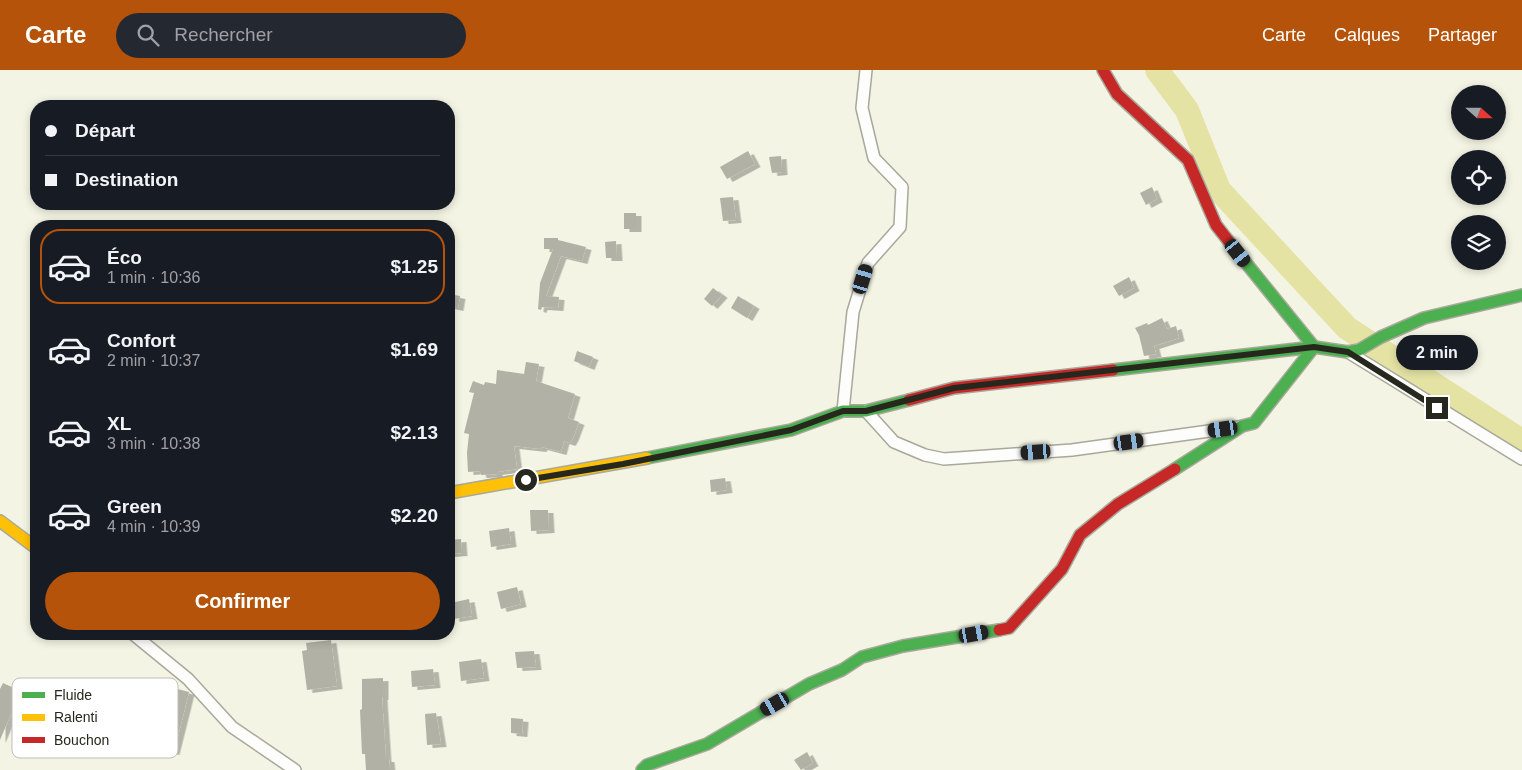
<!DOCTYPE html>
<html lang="fr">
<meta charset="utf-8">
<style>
:root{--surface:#171b24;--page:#242831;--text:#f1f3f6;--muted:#9ea1a6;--line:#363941;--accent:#b45309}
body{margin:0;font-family:Helvetica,sans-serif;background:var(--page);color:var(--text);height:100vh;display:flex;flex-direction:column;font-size:19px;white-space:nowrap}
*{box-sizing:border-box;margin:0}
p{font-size:16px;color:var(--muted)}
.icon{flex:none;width:28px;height:28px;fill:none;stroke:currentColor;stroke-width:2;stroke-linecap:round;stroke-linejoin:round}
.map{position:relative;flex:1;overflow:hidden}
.sheet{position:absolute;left:30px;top:150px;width:425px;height:420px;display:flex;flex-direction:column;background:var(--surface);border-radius:20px;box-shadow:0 2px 8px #0003}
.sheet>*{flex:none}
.banner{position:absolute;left:30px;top:30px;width:425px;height:110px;border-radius:20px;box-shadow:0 2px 8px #0003;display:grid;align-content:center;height:110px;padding:0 15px;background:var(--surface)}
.needle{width:32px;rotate:111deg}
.tools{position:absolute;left:1451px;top:15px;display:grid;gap:10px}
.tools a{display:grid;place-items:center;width:55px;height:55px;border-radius:50%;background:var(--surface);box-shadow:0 2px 8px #0003;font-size:25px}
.end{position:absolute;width:22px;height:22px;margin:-11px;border:6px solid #27281d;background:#fff;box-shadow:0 0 0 2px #fff}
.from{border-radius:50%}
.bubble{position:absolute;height:35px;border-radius:18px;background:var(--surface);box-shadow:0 2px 8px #0003;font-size:16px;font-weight:800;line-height:35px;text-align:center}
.car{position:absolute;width:15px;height:30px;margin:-15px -8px;border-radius:6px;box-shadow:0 0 4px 1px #0007;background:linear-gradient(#222 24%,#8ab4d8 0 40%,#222 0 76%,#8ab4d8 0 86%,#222 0)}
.banner b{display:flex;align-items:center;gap:18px;height:48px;font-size:19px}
.banner b+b{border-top:1px solid var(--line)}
.banner i{width:12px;height:12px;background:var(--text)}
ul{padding:9px 0 0;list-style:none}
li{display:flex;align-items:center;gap:15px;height:75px;margin:0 10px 8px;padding:0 5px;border:2px solid transparent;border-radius:20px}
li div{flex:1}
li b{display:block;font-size:19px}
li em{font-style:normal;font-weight:800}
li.active{border-color:var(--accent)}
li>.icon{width:45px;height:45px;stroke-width:1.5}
.button{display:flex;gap:10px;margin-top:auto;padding:10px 15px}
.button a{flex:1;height:58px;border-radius:30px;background:var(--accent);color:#fff;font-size:20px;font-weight:800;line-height:58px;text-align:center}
header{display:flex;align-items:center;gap:30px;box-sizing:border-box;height:70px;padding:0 25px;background:var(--accent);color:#fff}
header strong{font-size:24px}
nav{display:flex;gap:28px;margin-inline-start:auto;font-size:18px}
.search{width:350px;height:45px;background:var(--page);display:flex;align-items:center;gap:12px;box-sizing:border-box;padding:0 18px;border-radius:28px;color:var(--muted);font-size:19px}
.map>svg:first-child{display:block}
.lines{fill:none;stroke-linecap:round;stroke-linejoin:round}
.river{stroke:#e4e3a4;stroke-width:24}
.building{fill:#b1b1a5;filter:url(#shadow)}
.street-casing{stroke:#a8a89c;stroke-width:14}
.fast-casing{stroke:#a8a89c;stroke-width:14}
.slow-casing{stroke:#a8a89c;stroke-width:14}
.jam-casing{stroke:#a8a89c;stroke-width:14}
.street{stroke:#fdfdfb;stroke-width:11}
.fast{stroke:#4caf50;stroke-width:11}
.slow{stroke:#ffc107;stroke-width:11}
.jam{stroke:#c62828;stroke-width:11}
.route{stroke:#27281d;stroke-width:6}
.key{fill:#fff;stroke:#bebebb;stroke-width:1}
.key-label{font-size:14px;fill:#27281d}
</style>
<header>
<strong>Carte</strong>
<div class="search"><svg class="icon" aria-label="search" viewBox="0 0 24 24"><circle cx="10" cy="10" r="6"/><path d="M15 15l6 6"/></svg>Rechercher</div>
<nav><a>Carte</a><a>Calques</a><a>Partager</a></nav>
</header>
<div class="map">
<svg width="1522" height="700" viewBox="0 0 1522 700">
<defs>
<filter id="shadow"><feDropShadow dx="5.5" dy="3" stdDeviation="0" flood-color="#0004"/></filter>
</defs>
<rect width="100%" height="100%" fill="#f4f4e4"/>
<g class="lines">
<polyline class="river" points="1157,0 1187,40 1219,120 1347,258 1522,371"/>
</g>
<g class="building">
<polygon points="748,81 755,94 727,109 720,97"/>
<polygon points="781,86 782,102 772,103 769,87"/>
<polygon points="1152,117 1157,129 1146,135 1140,123"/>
<polygon points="733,127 736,150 723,151 720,128"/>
<rect x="624" y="143" width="12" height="16"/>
<polygon points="544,168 558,168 558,170 586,177 582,191 561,186 546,226 559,227 558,238 542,237 541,240 538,239 540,213 553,179 544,179"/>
<polygon points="616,171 617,188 606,188 605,172"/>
<polygon points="1129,207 1134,218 1119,226 1113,216"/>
<polygon points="713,218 722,225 712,236 704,229"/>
<polygon points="449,224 460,226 458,238 449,236"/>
<polygon points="738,226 754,236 747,248 731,238"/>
<polygon points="1162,248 1167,259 1176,256 1179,268 1154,276 1156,284 1144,286 1139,265 1135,258 1147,253 1148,255"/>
<polygon points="577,281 593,287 589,297 574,291"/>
<polygon points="526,292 539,294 536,311 575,324 568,348 579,352 573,368 570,373 564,371 561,382 542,377 541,379 514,376 517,399 497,402 497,404 481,405 480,401 468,402 467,383 469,364 464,363 474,323 469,322 473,311 484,315 485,312 496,314 497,300 524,304"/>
<polygon points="725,408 727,420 711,422 710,410"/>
<polygon points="530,440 548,440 549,460 531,461"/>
<polygon points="509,458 511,474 491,477 489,461"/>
<polygon points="461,469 462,483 449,484 449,470"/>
<polygon points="517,517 521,534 501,539 497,522"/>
<polygon points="469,529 472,546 454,549 451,533"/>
<polygon points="331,570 337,616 307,620 302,581 307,580 306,573"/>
<polygon points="534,581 536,597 517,598 515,582"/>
<polygon points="481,589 484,608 461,611 459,592"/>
<polygon points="433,599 435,615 412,617 411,601"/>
<polygon points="383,608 383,627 382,627 386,689 389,689 390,700 366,700 365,684 362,684 360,640 362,639 362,609"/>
<polygon points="3,613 31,626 26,637 34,640 29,652 11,644 0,670 0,619"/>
<polygon points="166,616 189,622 174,682 151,676"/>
<polygon points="436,643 441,674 427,675 425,644"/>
<polygon points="511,648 523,649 522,664 511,663"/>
<polygon points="807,682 813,693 801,700 794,690"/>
</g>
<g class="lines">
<g class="street-casing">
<g id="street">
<polyline points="1348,282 1522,389"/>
<polyline points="843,341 853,242 868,193 900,157 902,117 874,88 862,38 866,0"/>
<polyline points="866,341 894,372 925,385 944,389 1072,380 1238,357"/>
<polyline points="133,564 188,609 232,657 295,700"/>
</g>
</g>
<g class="fast-casing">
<g id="fast">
<polyline points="1113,300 1314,277 1348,282 1359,280 1381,267 1424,248 1522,225"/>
<polyline points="647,388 791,360 843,341 866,341 909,330"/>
<polyline points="1175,399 1242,356 1254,353 1314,277 1238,183"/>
<polyline points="642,700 647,695 707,674 809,614 842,600 862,587 903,576 999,560"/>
</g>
</g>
<g class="slow-casing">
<g id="slow">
<polyline points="449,423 647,388"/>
<polyline points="0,451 36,478"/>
</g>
</g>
<g class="jam-casing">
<g id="jam">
<polyline points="1103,0 1117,24 1188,90 1216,155 1238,183"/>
<polyline points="909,330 954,318 1113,300"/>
<polyline points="999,560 1009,558 1062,499 1080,465 1118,434 1175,399"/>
</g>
</g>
<use href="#street" class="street"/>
<use href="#fast" class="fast"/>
<use href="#slow" class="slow"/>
<use href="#jam" class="jam"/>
</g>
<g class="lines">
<polyline class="route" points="526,410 623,394 791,360 843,341 866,341 954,318 1314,277 1348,282 1437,338"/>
</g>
<rect x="12" y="608" width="166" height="80" rx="8" class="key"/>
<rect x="22" y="622" width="23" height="6" fill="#4caf50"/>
<rect x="22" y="644" width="23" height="7" fill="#ffc107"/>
<rect x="22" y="667" width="23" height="6" fill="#c62828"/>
<g class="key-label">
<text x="54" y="630">Fluide</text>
<text x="54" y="652">Ralenti</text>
<text x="54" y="675">Bouchon</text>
</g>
</svg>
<div class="tools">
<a><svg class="needle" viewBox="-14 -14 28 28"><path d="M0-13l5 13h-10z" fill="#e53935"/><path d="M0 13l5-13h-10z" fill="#9ea1a6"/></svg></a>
<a><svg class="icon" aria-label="locate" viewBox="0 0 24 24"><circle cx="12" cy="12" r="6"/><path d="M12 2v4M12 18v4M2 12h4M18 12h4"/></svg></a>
<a><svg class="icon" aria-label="layers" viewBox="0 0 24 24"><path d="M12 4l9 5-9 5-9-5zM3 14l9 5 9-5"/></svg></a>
</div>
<i class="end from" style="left:526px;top:410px"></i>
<i class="end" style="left:1437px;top:338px"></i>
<div class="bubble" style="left:1396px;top:265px;width:82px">2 min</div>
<i class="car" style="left:1238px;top:183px;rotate:142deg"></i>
<i class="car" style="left:863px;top:209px;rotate:17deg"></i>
<i class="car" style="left:1223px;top:359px;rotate:262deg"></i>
<i class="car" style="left:1129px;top:372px;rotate:82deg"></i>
<i class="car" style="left:1036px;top:382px;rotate:266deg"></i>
<i class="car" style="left:974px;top:564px;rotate:80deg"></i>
<i class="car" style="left:775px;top:634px;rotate:240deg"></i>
<div class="banner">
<b><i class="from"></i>Départ</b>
<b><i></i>Destination</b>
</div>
<section class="sheet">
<ul>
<li class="active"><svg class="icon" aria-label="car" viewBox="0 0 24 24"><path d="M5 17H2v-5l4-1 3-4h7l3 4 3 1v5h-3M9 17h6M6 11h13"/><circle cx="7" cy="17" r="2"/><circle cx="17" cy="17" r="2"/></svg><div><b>Éco</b><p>1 min · 10:36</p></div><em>$1.25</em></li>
<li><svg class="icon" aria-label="car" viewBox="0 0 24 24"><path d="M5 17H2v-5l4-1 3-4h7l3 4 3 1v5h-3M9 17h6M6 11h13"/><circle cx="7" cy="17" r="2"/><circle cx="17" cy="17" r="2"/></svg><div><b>Confort</b><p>2 min · 10:37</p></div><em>$1.69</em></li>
<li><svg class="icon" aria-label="car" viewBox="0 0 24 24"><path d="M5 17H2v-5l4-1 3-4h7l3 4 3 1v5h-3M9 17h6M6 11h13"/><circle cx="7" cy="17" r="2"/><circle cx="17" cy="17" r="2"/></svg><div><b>XL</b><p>3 min · 10:38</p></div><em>$2.13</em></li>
<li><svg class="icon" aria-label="car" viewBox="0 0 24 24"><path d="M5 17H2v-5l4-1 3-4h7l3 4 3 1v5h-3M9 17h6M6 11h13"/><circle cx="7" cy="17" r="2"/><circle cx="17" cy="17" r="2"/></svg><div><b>Green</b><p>4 min · 10:39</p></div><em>$2.20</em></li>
</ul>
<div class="button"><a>Confirmer</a></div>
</section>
</div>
